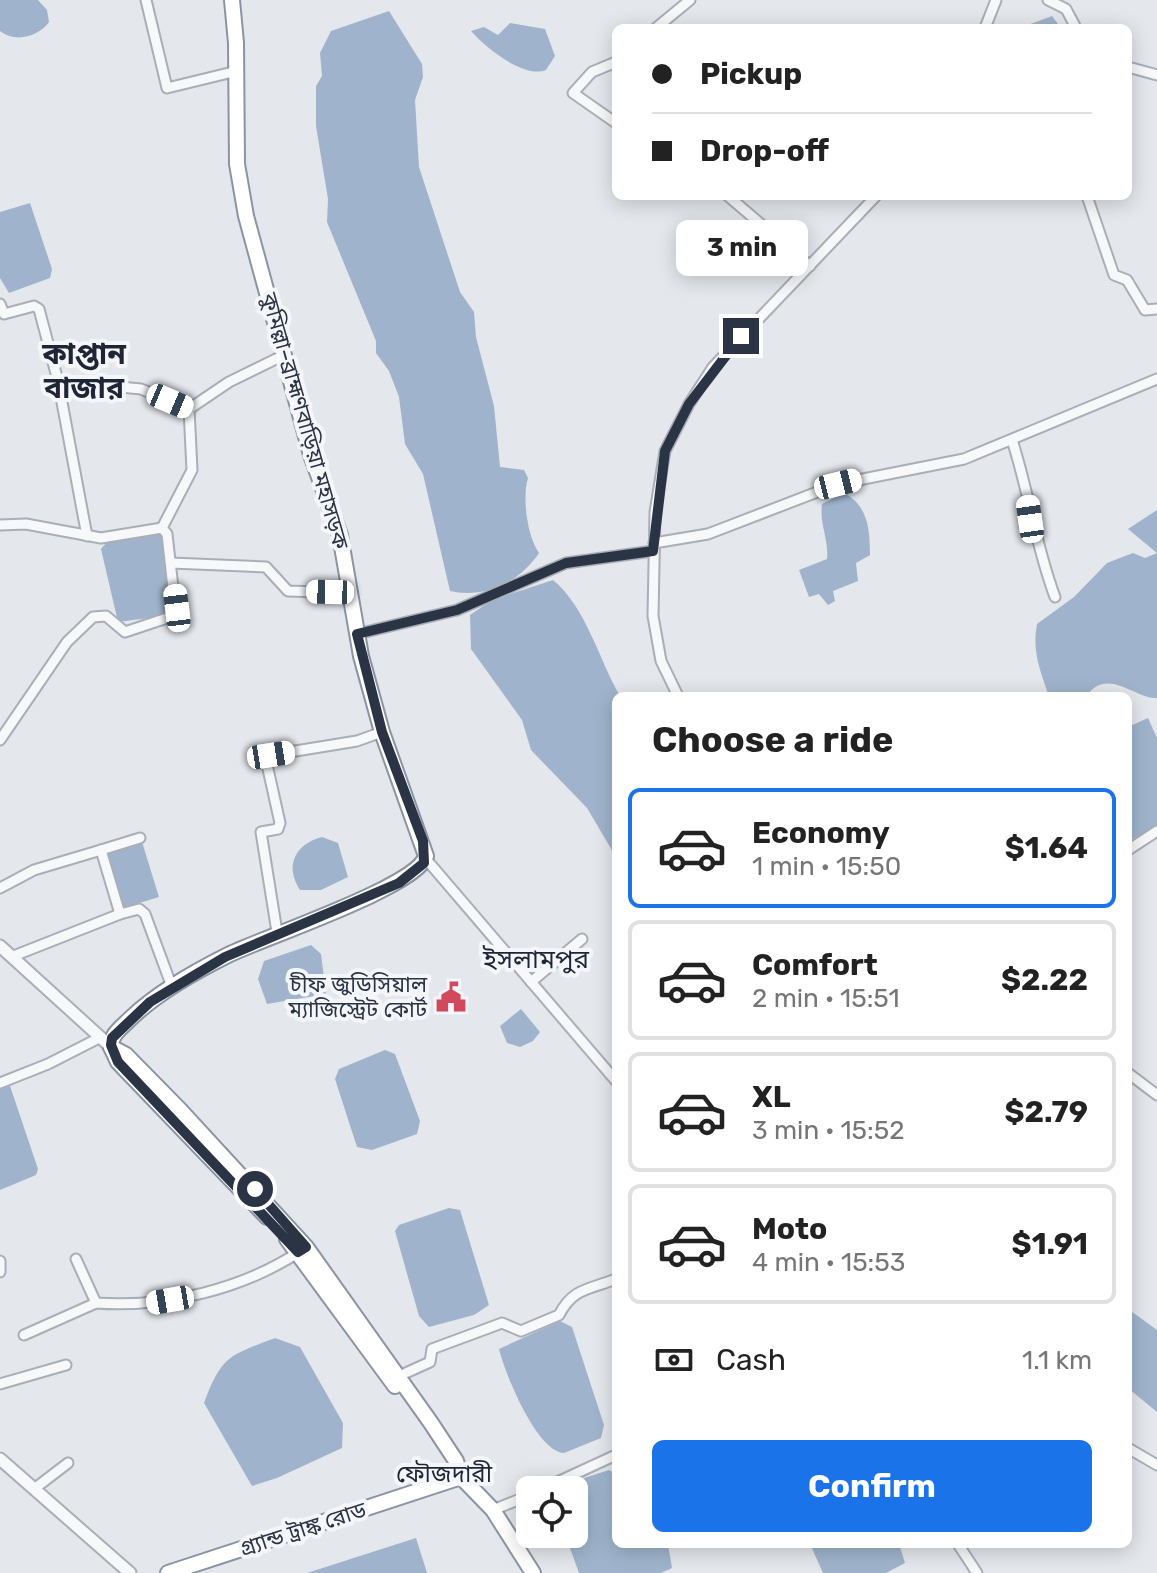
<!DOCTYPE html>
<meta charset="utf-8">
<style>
:root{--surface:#fff;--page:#f6f6f6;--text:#222;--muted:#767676;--line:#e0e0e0;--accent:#1a73e8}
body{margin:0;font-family:Rubik,"Noto Sans Bengali",sans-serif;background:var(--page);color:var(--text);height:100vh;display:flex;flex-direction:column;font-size:30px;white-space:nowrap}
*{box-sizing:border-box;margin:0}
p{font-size:26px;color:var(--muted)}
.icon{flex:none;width:44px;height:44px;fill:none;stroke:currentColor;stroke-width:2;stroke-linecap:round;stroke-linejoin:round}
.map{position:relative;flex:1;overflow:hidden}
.panel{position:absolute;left:612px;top:692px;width:520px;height:856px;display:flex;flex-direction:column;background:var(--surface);border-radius:12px;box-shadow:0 4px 20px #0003}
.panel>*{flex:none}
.guide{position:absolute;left:612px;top:24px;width:520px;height:176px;border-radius:12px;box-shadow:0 4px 20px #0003;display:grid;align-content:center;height:176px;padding:0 40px;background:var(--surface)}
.controls{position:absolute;left:516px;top:1476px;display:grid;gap:16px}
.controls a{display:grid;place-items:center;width:72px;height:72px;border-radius:12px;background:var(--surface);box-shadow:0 4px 20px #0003;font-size:40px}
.end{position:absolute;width:36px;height:36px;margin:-18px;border:10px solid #2b3445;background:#fff;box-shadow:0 0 0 4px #fff}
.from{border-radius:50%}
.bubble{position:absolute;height:56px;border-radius:12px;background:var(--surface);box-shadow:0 4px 20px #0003;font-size:26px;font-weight:700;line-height:56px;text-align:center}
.car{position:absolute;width:24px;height:48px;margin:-24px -12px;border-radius:10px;box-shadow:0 0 6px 2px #0007;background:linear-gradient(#fff 24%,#345 0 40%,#fff 0 76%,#345 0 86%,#fff 0)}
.guide b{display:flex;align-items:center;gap:28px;height:76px;font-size:30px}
.guide b+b{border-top:2px solid var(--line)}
.guide i{width:20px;height:20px;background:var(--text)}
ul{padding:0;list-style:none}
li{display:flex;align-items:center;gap:24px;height:120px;margin:0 16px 12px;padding:0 24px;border:4px solid var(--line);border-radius:12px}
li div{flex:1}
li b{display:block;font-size:30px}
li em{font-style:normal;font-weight:700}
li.on{border-color:var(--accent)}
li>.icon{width:72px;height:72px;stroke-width:1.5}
h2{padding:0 40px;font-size:36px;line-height:96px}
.pay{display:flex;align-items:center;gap:20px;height:88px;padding:0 40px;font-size:30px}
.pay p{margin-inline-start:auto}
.action{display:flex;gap:16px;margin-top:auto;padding:16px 40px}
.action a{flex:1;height:92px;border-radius:12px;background:var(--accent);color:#fff;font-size:32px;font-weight:700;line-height:92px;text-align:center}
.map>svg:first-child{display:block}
.water{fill:#9fb4cc}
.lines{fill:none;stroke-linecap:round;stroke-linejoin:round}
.minor-casing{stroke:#a9aeb7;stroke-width:13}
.tertiary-casing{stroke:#a9aeb7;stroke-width:15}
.trunk-casing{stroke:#8b94a3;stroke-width:18}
.minor{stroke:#f7f8fa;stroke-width:9}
.tertiary{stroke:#f7f8fa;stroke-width:11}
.trunk{stroke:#fff;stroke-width:14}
.route{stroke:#2b3445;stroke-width:10}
.labels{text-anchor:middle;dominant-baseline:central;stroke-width:8;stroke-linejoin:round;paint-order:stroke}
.street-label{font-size:22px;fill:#2b3445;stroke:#f4f6f9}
.poi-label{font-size:22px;fill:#2b3445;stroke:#f4f6f9;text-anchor:end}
.neighbourhood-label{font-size:24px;fill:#1d2536;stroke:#f4f6f9}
.quarter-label{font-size:26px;fill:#1d2536;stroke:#f4f6f9}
.district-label{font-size:30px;font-weight:bold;fill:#1d2536;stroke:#f4f6f9}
</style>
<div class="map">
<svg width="1157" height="1573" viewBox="0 0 1157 1573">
<rect width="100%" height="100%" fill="#e4e7ec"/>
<g class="water">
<path d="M 0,0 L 38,0 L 47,10 L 49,22 C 38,37 15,43 0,31 Z"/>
<path d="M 389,11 L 422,64 L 423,77 L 415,100 L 419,167 L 460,292 L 474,312 L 476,337 L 494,406 L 500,467 L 524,470 L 528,478 C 522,497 527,536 539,553 C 520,582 484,599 450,591 L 423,474 L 405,444 L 399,397 L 389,371 L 376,353 L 376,341 L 327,222 L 328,199 L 316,126 L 316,86 L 322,76 L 320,53 L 331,31 Z"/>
<polygon points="1052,16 1061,28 1020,28"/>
<path d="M 510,23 L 545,29 L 555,56 L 546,70 C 524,79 485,47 471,31 L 484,27 L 498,35 Z"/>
<polygon points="30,203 52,269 50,278 9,293 0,278 0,212"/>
<path d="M 844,493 C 868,505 870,530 870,555 L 856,563 L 858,581 L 833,591 L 835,601 L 828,605 L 819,594 L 809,597 L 799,570 L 827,559 C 829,539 819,523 822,504 Z"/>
<path d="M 1157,510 L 1157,698 C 1137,700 1106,666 1087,696 L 1049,696 C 1040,670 1032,651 1037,624 L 1074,597 L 1107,563 L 1133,553 L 1145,558 L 1157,553 L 1128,529 Z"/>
<polygon points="156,533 163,536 172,608 164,616 118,622 101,549 107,542"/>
<path d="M 553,580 C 586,607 599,660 620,696 L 616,696 L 616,857 L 587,808 L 531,750 L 522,720 L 471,649 L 470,615 L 492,600 Z"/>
<polygon points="1148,718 1157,738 1157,826 1130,840 1128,727"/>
<path d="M 322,837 L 338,843 L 348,877 L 321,890 L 300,890 C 284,866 295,844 322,837 Z"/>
<polygon points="142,842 159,897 123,908 106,853"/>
<polygon points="311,945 321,954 326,994 267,1004 258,979 264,961"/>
<polygon points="521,1009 540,1032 533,1041 520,1047 507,1043 500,1026"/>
<polygon points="385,1050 395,1054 420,1121 417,1134 372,1150 357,1147 335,1079 339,1069"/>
<polygon points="9,1083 38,1169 36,1175 0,1190 0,1086"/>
<polygon points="449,1208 460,1210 489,1305 474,1315 429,1327 419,1316 395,1231 399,1225"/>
<polygon points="1128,1309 1157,1330 1157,1412 1128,1388"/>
<path d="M 560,1321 L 572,1327 L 604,1425 L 601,1438 L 564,1453 C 537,1452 505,1374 499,1349 Z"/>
<path d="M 275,1338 L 300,1347 L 343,1423 L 342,1448 L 277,1478 L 252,1486 L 204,1403 C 222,1355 229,1356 275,1338 Z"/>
<polygon points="609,1470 616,1474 616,1544 668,1544 672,1568 661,1573 579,1573 565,1534 574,1534 574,1490 564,1490 578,1480"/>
<polygon points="416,1538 427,1573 307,1573"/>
<polygon points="810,1544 899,1544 905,1563 886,1573 823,1573"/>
</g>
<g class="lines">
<g class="minor-casing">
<g id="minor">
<polyline points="146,0 167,88 237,71"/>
<polyline points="1048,0 1066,9 1076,28"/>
<polyline points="656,28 690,0"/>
<polyline points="985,28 996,0"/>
<polyline points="616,62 592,72 573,93 616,123"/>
<polyline points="1128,67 1157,75"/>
<polyline points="728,196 810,266"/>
<polyline points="1087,196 1114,275 1127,280 1145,310 1157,309"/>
<polyline points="0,304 4,314 34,306 39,309 58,381 141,389 189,409 229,382 286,354"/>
<polyline points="58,381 87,536"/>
<path d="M 1012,440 C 1029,492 1035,544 1055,597"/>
<polyline points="0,525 26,524 101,538 162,528"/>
<polyline points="162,528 192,470 189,409"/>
<polyline points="654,543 708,534 838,484 964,459 1157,379"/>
<polyline points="171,563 266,567 288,591 351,593"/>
<polyline points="357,634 457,610 566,563 653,551"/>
<polyline points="678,696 661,661 653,616 655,512 665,451 689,404 713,367 876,196"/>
<polyline points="0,740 67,642 93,617 106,616 125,632 176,615 167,534 162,528"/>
<polyline points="140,838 101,850 120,914 139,909 145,914 172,987"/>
<polyline points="1128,850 1157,831"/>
<polyline points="426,859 616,1081"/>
<polyline points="0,888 34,870 101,850"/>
<polyline points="277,932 261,832 278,829 280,823 266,760 271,755 357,741 382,732"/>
<polyline points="11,957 120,914"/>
<polyline points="531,982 582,939"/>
<polyline points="1128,1073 1157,1095"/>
<polyline points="0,1083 48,1064 99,1038"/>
<path d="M 76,1259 L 96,1303 C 166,1308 244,1289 302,1250"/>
<polyline points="0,1261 0,1272"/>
<polyline points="24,1335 96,1303"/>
<path d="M 399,1376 L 430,1362 L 432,1349 L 502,1323 L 521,1331 L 559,1315 C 573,1288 588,1290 616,1279"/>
<polyline points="0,1384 66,1365"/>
<polyline points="1128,1448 1157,1465"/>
<polyline points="34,1489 68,1463"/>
<polyline points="540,1490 616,1455"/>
<polyline points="493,1510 530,1495"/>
<polyline points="958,1544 977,1573"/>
</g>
</g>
<g class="tertiary-casing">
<g id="tertiary">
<polyline points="0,946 111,1047"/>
<polyline points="0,1459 130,1573"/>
</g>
</g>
<g class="trunk-casing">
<g id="trunk">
<path d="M 111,1047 C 110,1035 122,1027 131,1018 C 158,992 194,972 228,955 C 262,938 419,886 426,856 L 382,732 L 361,656 L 340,535 L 311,455 L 246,216 L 237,164 L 236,43 L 232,0"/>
<polyline points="111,1047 126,1055 181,1111 306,1247 431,1423 456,1461 461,1477"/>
<polyline points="111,1047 118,1062 267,1217"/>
<polyline points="287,1239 395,1386"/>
<polyline points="168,1573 461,1477 493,1510 533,1573"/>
</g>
</g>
<use href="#minor" class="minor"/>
<use href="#tertiary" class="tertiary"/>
<use href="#trunk" class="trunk"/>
</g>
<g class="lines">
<polyline class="route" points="255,1189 306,1247 298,1252 118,1062 111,1045 112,1038 150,1002 225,957 399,883 424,863 423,841 382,732 357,634 457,610 566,563 653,551 665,451 689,404 741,336"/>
</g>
<defs>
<g id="civic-bare" transform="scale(2.4)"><path d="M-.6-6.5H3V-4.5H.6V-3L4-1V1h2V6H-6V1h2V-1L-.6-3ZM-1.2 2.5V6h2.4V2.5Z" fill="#d1495b" stroke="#f4f6f9" stroke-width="2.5" paint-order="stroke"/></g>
</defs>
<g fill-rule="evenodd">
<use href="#civic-bare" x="451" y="997"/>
</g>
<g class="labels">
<g class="street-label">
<text transform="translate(305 421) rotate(74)">কুমিল্লা–ব্রাহ্মণবাড়িয়া মহাসড়ক</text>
<text transform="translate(303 1529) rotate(-18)">গ্র্যান্ড ট্রাঙ্ক রোড</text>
</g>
<g class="poi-label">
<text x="427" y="984">চীফ জুডিসিয়াল<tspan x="427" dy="25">ম্যাজিস্ট্রেট কোর্ট</tspan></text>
</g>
<g class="neighbourhood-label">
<text x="444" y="1474">ফৌজদারী</text>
</g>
<g class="quarter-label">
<text x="536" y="959">ইসলামপুর</text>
</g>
<g class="district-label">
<text x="84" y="354">কাপ্তান<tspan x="84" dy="34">বাজার</tspan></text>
</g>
</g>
</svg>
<div class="controls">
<a><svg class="icon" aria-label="locate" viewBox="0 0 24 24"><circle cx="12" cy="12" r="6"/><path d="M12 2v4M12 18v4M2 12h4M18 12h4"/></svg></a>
</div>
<i class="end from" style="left:255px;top:1189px"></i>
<i class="end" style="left:741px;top:336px"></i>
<div class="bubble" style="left:676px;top:220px;width:132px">3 min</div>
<i class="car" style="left:170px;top:401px;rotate:113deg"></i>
<i class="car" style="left:838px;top:484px;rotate:76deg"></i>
<i class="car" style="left:1030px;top:519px;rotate:352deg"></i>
<i class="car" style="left:330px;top:592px;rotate:271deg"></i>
<i class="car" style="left:177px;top:608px;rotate:353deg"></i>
<i class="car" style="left:271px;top:755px;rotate:81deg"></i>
<i class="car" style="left:170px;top:1300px;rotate:260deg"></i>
<div class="guide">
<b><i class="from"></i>Pickup</b>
<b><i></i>Drop-off</b>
</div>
<section class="panel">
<h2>Choose a ride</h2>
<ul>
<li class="on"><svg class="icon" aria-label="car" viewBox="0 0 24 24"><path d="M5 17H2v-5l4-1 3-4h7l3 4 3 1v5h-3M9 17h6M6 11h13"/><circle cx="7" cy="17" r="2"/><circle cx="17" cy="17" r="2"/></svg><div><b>Economy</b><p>1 min · 15:50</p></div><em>$1.64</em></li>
<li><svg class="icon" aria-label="car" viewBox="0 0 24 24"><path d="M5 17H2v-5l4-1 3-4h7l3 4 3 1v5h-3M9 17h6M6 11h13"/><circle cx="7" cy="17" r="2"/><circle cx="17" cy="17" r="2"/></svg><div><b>Comfort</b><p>2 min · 15:51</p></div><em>$2.22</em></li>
<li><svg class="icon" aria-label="car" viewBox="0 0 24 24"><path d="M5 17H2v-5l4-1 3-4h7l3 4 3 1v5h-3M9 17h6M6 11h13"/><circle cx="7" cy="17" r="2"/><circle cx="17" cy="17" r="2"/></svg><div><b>XL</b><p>3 min · 15:52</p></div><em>$2.79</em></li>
<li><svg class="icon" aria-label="car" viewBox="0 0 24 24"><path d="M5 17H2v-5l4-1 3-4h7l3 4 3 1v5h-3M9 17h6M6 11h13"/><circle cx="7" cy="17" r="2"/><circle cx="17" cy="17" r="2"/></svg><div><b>Moto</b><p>4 min · 15:53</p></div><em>$1.91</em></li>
</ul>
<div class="pay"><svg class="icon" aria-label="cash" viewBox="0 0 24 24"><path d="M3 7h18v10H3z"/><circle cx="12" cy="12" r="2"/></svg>Cash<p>1.1 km</p></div>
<div class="action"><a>Confirm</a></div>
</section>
</div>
